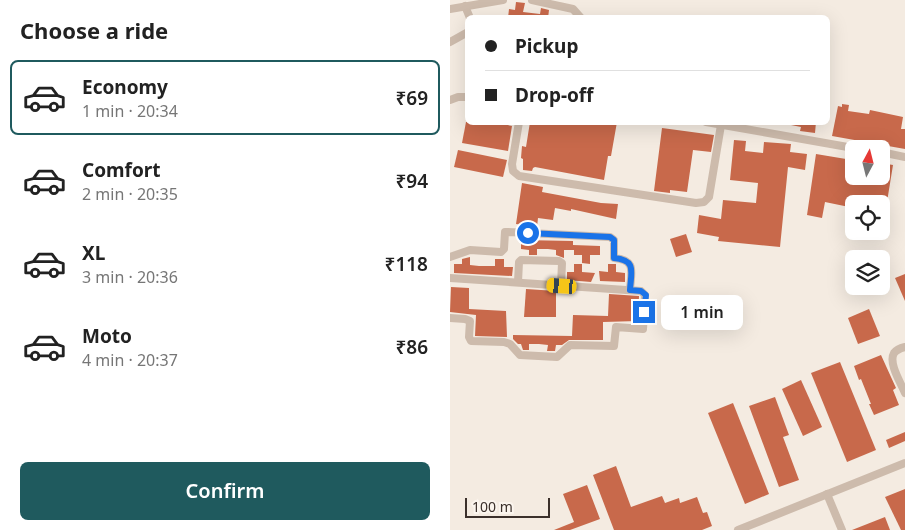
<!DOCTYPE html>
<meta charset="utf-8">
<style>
:root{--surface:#fff;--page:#f6f6f6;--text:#222;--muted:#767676;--line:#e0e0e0;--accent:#1f5a5e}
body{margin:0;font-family:"Noto Sans",sans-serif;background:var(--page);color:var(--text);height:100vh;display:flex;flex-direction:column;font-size:19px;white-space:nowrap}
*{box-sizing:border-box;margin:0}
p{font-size:16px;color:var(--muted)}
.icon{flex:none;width:28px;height:28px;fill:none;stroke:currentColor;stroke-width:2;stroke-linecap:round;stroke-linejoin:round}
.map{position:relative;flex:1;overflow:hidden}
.side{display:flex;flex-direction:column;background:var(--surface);width:450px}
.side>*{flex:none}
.banner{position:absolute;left:15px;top:15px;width:365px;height:110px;border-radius:8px;box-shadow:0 5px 20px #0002;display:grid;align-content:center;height:110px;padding:0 20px;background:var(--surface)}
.needle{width:32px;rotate:7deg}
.tools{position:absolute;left:395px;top:140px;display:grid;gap:10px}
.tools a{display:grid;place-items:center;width:45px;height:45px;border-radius:8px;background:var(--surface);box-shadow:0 5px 20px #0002;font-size:25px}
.scale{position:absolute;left:15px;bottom:12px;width:85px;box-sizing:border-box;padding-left:5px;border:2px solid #3b302b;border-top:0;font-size:14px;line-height:18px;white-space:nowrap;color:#3b302b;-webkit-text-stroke:4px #fbf5ee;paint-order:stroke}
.end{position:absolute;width:22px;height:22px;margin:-11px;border:6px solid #1a73e8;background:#fff;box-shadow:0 0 0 2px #fff}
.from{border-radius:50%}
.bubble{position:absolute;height:35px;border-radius:8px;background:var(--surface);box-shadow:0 5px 20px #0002;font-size:16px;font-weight:600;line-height:35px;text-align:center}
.car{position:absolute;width:15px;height:30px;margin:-15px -8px;border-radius:6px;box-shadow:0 0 4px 1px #0007;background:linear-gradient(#f5c518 24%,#345 0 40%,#f5c518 0 76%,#345 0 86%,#f5c518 0)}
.banner b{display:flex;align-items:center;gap:18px;height:48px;font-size:19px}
.banner b+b{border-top:1px solid var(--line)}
.banner i{width:12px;height:12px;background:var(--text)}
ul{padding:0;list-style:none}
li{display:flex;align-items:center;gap:15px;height:75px;margin:0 10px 8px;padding:0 10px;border:2px solid transparent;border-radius:8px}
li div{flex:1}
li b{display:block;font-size:19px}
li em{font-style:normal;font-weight:600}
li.active{border-color:var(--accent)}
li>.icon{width:45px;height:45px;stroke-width:1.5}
h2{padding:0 20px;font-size:22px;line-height:60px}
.button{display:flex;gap:10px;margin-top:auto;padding:10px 20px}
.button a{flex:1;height:58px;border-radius:8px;background:var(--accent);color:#fff;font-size:20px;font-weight:600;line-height:58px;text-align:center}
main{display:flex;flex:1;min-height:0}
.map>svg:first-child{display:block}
.building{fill:#c8694b}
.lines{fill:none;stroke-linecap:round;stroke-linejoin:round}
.minor{stroke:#cdbbac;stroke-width:8}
.route{stroke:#1a73e8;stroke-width:6}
</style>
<main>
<section class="side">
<h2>Choose a ride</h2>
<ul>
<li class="active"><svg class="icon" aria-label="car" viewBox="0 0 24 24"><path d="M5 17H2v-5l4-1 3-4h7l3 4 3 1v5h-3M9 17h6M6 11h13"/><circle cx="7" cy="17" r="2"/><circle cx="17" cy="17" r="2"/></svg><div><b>Economy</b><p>1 min · 20:34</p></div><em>₹69</em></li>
<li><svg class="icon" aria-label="car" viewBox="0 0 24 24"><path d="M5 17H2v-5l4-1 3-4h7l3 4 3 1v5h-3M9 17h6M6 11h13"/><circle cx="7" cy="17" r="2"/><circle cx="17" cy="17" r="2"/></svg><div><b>Comfort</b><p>2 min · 20:35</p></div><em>₹94</em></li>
<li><svg class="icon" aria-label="car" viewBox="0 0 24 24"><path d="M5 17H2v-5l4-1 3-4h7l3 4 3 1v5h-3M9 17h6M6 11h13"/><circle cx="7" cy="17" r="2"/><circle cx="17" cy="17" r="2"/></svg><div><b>XL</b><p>3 min · 20:36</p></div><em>₹118</em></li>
<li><svg class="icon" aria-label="car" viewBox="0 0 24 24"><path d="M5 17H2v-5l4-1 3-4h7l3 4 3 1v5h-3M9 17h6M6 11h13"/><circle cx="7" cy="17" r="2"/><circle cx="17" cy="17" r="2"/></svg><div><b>Moto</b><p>4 min · 20:37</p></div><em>₹86</em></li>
</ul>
<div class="button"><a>Confirm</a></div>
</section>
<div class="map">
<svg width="455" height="530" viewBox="0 0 455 530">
<rect width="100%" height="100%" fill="#f4ebe1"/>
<g class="building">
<polygon points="66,2 75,3 73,12 90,14 91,8 99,10 98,18 58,18 59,9 65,10"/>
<polygon points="392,104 399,105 398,111 419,114 420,110 453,117 451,129 455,129 455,149 382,136 388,106 392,107"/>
<polygon points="16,122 42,122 62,126 58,151 12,143"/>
<polygon points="80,122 167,122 161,156 158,156 154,180 85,167 83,168 82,171 73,170 73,159 71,158 72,146 76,147"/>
<polygon points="341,122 366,122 365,133 350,131 351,127 341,125"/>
<polygon points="212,128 264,135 261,152 243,150 237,192 220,190 220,193 204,191"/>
<polygon points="284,140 296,141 295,151 313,153 314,142 341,144 340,152 357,154 355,170 338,167 330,247 268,241 269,237 247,233 249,215 271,219 273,200 306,203 308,183 280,180"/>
<polygon points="8,150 57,160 53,177 4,167"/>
<polygon points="366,154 402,160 404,176 431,176 431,163 443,165 436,208 431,207 431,204 404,204 404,208 375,202 372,218 357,215"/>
<polygon points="72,183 93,187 92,192 151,203 168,204 166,219 121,209 121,211 105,208 103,220 88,218 87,227 66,224"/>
<polygon points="236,234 242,252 226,257 220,239"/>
<polygon points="71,240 123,241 123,245 150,246 150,255 140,255 140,264 132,263 132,255 124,255 124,250 114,250 114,258 106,255 106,250 98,249 87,249 87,255 79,255 79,250 71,249"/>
<polygon points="20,257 20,265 29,266 45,266 45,259 54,259 54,267 63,267 62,276 4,273 4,264 12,264 12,259"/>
<polygon points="124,264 132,264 132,272 145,273 141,282 117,280 117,272 124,272"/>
<polygon points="158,264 166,264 166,272 175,273 175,282 150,281 149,271 158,272"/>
<polygon points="455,274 455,301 445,278"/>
<polygon points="1,287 19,288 19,309 56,311 57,337 25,336 26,315 0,312"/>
<polygon points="76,289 106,291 106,317 74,317"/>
<polygon points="159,294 189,296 188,321 153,322 153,340 119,340 112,345 106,345 105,351 97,351 98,345 89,344 79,344 79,350 73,350 71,344 68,344 63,339 63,335 122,336 123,315 158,316"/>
<polygon points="419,309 430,336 408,344 398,318"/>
<polygon points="431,355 446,388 443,390 449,405 424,415 419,404 421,404 411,379 409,380 404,366"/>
<polygon points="390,362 426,450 397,462 361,373"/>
<polygon points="351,380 372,427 353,436 332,389"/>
<polygon points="325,397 339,435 333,437 349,480 329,487 299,406"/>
<polygon points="283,403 319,494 295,504 258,413"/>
<polygon points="455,432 455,441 439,448 436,440"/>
<polygon points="166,466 181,507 212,496 215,503 229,498 230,503 247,497 253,513 257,512 262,526 252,530 164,530 143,475"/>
<polygon points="137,485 150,519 120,530 104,530 124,522 113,494"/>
<polygon points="455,489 455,530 451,530 435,497"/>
<polygon points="435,517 440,530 402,530"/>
</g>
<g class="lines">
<g class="minor">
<polyline points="82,0 123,9 131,18"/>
<polyline points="15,6 20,18"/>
<polyline points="0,9 53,0"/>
<polyline points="0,42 18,32"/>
<polyline points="0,100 8,97 18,97"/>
<polyline points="69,122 62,164 63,171 69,176 246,203 254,202 259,197 271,125"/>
<polyline points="256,122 409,149"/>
<polyline points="431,152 455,157"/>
<path d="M 0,257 L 20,250 L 51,252 L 54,249 L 55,232 L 58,232 L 160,237 L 164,240 L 164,258 C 187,260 181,272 180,290"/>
<polyline points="0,278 191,291 195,295 193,329 166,327 164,346 120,345 107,357 70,355 60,344 54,342 21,341 19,337 20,321 15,319 0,318"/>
<polyline points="68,282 69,262 71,260 109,261 112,263 111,285"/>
<path d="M 455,347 C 451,348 447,349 444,353 C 438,363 451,383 455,393"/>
<polyline points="377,494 392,530"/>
<polyline points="288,530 455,463"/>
</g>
</g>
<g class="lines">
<path class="route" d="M 78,233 L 160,237 L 164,240 L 164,258 C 187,260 181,272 180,290 L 191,291 L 196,295 L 194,312"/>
</g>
</svg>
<div class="tools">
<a><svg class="needle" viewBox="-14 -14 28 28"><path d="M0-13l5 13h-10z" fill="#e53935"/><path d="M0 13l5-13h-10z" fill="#767676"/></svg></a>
<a><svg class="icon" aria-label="locate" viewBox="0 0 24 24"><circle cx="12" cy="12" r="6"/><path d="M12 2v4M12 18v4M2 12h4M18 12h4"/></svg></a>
<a><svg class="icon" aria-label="layers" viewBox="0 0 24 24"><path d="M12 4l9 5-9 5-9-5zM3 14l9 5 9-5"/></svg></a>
</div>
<div class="scale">100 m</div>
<i class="end from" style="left:78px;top:233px"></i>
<i class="end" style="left:194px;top:312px"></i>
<div class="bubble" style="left:211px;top:295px;width:82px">1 min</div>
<i class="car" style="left:112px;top:286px;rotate:274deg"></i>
<div class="banner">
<b><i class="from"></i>Pickup</b>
<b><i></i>Drop-off</b>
</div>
</div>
</main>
